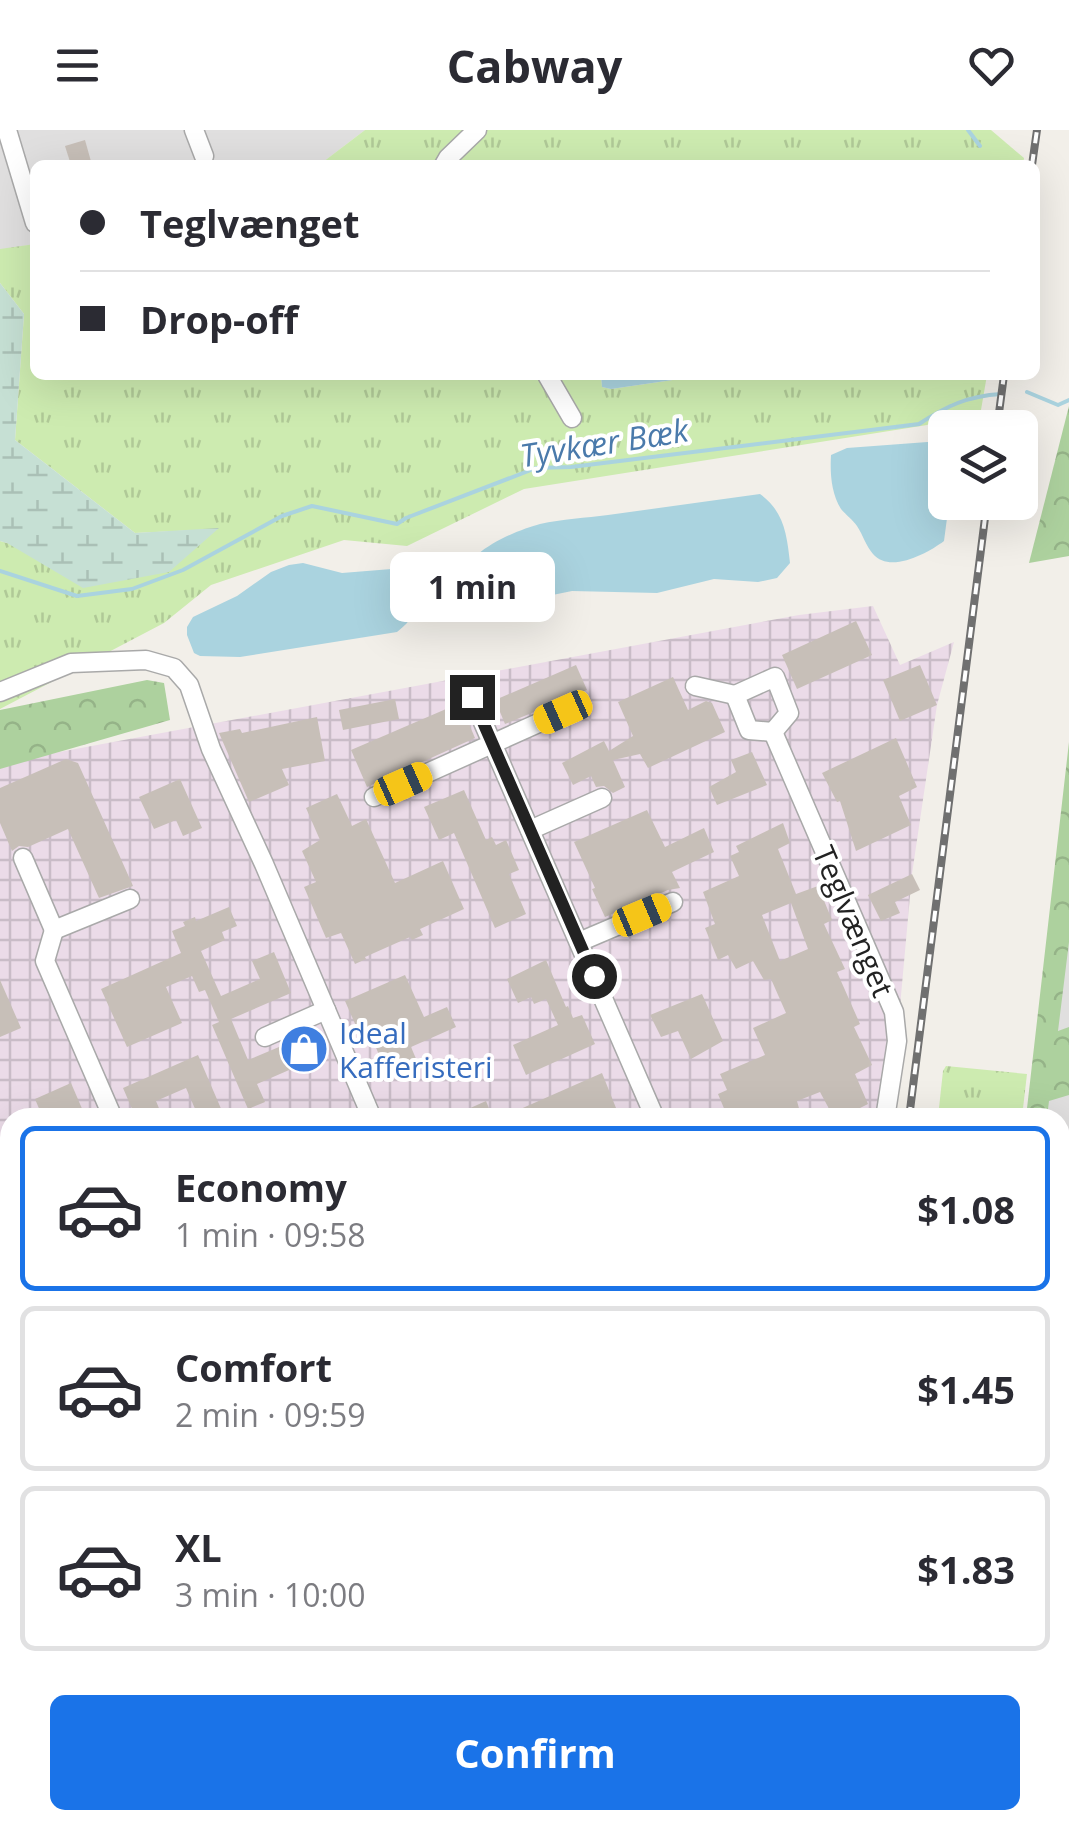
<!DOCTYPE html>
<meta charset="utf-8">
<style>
:root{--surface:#fff;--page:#f2f2f3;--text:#2b2b33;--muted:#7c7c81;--line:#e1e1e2;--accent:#1a73e8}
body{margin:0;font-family:"Open Sans",sans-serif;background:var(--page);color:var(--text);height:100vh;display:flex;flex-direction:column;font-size:38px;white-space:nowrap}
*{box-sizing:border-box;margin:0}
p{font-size:32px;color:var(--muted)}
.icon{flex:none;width:55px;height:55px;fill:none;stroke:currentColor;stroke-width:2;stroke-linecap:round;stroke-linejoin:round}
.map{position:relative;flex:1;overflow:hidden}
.panel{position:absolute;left:0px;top:978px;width:1070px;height:722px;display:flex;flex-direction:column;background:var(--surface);border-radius:30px 30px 0 0;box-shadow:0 10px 40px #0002}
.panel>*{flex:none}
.top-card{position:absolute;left:30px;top:30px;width:1010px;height:220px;border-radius:15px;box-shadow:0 10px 40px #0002;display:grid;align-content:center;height:220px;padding:0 50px;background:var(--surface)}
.controls{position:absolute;left:928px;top:280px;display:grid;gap:20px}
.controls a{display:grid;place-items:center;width:110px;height:110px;border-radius:15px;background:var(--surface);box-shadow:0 10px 40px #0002;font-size:50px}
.end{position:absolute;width:45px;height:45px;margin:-22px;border:12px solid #222;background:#fff;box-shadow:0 0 0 5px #fff}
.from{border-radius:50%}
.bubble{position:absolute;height:70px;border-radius:15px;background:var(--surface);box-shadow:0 10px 40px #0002;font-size:32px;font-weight:700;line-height:70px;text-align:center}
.car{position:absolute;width:30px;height:60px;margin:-30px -15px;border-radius:12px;box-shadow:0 0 8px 2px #0007;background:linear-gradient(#f5c518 24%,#345 0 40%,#f5c518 0 76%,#345 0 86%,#f5c518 0)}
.top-card b{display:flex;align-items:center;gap:35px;height:95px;font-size:38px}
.top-card b+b{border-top:2px solid var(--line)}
.top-card i{width:25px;height:25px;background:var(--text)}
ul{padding:18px 0 0;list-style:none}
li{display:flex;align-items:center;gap:30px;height:165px;margin:0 20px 15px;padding:0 30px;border:5px solid var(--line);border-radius:15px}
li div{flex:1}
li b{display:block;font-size:38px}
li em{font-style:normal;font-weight:700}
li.active{border-color:var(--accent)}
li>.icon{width:90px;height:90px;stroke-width:1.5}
.button{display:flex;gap:20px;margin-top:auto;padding:20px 50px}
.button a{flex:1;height:115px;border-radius:15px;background:var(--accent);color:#fff;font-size:40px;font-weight:700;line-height:115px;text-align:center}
header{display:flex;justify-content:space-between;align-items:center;height:130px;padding:0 50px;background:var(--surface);font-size:45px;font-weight:700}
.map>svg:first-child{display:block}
.residential{fill:#e0dfdf}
.industrial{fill:url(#industrial-grid)}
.grass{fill:url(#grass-tufts)}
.forest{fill:url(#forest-crowns)}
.wetland{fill:url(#wetland-marsh)}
.pitch{fill:#88e0be}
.water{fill:#aad3df}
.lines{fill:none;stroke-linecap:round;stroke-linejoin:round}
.stream{stroke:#aad3df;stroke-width:4}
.building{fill:#c7bfb8;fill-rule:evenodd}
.minor-casing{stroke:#a9a9a9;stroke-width:21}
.minor{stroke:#fff;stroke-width:18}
.rail-casing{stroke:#707070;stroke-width:8}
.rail{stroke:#fff;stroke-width:4;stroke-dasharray:11;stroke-linecap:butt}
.route{stroke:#222;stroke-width:12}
.labels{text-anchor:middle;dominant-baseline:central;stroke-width:8;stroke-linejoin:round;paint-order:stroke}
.street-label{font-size:30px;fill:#222;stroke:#fff}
.shop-label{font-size:30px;fill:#366cbe;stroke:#fff;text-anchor:start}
.water-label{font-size:32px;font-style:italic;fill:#4a7aab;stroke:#fff}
</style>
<header><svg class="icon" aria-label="menu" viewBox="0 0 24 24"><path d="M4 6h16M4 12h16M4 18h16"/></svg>Cabway<svg class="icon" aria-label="heart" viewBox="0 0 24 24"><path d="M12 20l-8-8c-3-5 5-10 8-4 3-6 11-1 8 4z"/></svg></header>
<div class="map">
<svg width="1069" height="1699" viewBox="0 0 1069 1699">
<defs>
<pattern id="industrial-grid" width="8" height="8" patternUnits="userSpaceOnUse" patternTransform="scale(2.5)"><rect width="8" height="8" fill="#ebdbe8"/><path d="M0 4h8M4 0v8" fill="none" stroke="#c9bcc7"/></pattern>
<pattern id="grass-tufts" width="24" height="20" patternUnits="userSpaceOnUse" patternTransform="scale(2.5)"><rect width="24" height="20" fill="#cdebb0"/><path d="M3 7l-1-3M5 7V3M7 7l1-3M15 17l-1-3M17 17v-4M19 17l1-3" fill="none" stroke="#b0c997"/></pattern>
<pattern id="forest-crowns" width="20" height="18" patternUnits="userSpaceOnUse" patternTransform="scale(2.5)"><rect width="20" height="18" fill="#add19e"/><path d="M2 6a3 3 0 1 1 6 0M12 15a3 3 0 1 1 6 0" fill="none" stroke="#95b388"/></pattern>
<pattern id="wetland-marsh" width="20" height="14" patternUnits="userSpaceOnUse" patternTransform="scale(2.5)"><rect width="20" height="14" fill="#c6e0d4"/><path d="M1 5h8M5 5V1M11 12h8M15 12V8" fill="none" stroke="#aac0b6"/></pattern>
</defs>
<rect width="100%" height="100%" fill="#f2efe9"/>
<g class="residential">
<polygon points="0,0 365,0 319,35 35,35 35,114 0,120"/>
<polygon points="1069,726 1069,1313 1060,1312 1060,988 1033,988"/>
</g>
<polygon class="industrial" points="873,476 900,535 954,512 937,575 912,744 890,987 10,988 10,1414 0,1418 0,633 799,485"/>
<g class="grass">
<polygon points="365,0 991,0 1024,28 1023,35 319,35"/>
<polygon points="35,114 35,245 601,245 602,257 611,259 707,245 987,245 981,280 949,286 927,295 524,359 407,416 344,410 211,455 164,493 0,579 0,411 7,413 218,399 135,403 15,310 24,184 0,153 0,119"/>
<polygon points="946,936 1027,944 1022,987 938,987 943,941"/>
</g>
<g class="forest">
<polygon points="1069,276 1069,426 1029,433"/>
<polygon points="147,550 164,553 170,590 0,639 0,580"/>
<polygon points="1069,612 1069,812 1058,901 1069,897 1069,965 1049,971 1047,987 1026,987"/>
</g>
<polygon class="wetland" points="0,153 24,184 15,310 135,403 219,398 169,442 83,458 7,413 0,411"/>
<polygon class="pitch" points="8,1415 10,1690 775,1690 775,1699 0,1699 0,1418"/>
<g class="water">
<polygon points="601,245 707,245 611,259 602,257"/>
<path d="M 941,311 L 945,313 L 945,372 L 949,373 L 944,411 C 928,423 890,444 873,424 C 866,416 863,405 857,396 C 853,390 846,385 841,379 C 831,363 830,343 831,325 L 847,318 Z"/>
<path d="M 760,364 C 784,381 787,405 790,433 L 777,448 L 758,452 L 714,449 L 657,463 L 572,461 L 533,469 L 502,486 C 487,483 470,479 464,465 C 448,427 514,401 540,394 C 562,389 586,388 608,385 C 659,378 709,371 760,364 Z"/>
<path d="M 303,433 L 342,443 L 404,438 L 415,448 C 421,472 417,487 397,502 L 240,527 L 200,526 L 194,523 L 187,505 L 187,497 L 193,487 L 237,466 L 271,442 L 289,435 Z"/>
</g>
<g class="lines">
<g class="stream">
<polyline points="968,0 980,16"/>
<polyline points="1027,262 1058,275 1069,270"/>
<path d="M 0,441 L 77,466 L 132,459 L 183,440 L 282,386 L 312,376 L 397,394 L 406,388 L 536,338 L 571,337 L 919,294 C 946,276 968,266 1001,264"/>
</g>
</g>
<g class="building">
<polygon points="85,10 92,35 71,35 65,16"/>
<polygon points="856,491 872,525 797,559 782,525"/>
<polygon points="576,535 587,560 505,594 495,570"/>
<polygon points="920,535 937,575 900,591 883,550"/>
<polygon points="673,547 688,580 706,571 712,573 725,602 648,638 640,624 613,630 625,657 613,663 604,656 596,657 591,646 573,655 562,633 604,611 609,621 633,606 618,572"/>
<polygon points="395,569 399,589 343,600 339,580"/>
<polygon points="460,573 475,608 367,657 351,620"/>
<polygon points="317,587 325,631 282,639 289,655 249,672 219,603 240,599 242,603"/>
<polygon points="896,608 917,657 899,666 911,695 856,721 840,671 837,672 822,643"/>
<polygon points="752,622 767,655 717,675 709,657 736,642 731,630"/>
<polygon points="66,629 78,633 133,756 99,768 68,699 28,717 19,716 12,721 0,693 0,658"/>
<polygon points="180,649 202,698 183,706 176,690 154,699 139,667"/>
<polygon points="464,660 486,710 492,707 496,715 506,710 519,740 509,744 526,784 495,798 454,703 439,710 424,677"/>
<polygon points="337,664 352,696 366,689 395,753 443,731 464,779 420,799 423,805 412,810 410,807 365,827 366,829 355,834 341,803 326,808 304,757 316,752 302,721 320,710 306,678"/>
<polygon points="647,680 665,717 704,698 714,722 672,742 680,758 668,760 605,787 592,759 595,758 574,712"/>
<path d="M 783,693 L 790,713 L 778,719 L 796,764 L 818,756 L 832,790 L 824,794 L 845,839 L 837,842 L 860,894 L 854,897 L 872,935 L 855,944 L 868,974 L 840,988 L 834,988 L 820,962 L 797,971 L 800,982 L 783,988 L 728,988 L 718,964 L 727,960 L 720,944 L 765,925 L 753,898 L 786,883 L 771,849 L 764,850 L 753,831 L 736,839 L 728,825 L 718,830 L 705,798 L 715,794 L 703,762 L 739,746 L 730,726 L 739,722 L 736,716 ZM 791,773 L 808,819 L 780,831 L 762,785 Z"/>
<polygon points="912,744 920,760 895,772 900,783 881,791 868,765"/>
<polygon points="229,777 237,796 222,802 225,810 201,821 221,866 260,849 252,831 274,822 291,863 231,889 248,930 310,904 319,927 257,954 265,972 248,979 212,895 219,892 205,860 199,862 192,846 166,857 182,893 127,917 101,859 181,823 172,801 185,796 183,792 195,787 196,791"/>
<polygon points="546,830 566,877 568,876 573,888 582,885 595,914 526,945 513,915 558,895 546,869 534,874 531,867 518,873 507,849"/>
<polygon points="405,845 424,887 447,877 456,897 411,917 417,931 400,939 393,925 381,930 375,915 370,917 360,894 356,896 345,871"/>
<polygon points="0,850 21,898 0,907"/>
<polygon points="702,864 723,911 691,929 678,901 661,907 650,885"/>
<polygon points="198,925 225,988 199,988 186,958 156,971 163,988 136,988 123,958"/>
<polygon points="602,943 620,988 500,988"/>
<polygon points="71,953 86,988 43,988 35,969"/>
<polygon points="486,971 493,988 448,988"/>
</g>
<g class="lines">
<g class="minor-casing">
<g id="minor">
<polyline points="7,0 35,93"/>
<polyline points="194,0 204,26"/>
<polyline points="444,35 448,28 477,0"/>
<polyline points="547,245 572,288"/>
<polygon points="775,547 789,583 773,602 749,600 735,565"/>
<polyline points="695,556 735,565"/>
<polyline points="0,562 71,533 146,530 174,538 189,555 211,619 264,734 372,988"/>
<polyline points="472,567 655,988"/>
<polyline points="773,602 894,882 897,911 886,982 884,988"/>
<polyline points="374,667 563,582"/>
<polyline points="530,700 602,668"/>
<polyline points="23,728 54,800 130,769"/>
<polyline points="54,800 45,831 113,988"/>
<polyline points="579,812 673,772"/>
<polyline points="265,907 326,880"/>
<polyline points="1060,1180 1069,1176"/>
<polyline points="0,1389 5,1401"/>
<polyline points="0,1464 7,1460"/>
<polyline points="0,1516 10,1512"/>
</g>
</g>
<use href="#minor" class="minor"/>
<g class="rail-casing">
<g id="rail">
<polyline points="1032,35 1037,0"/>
<polyline points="997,298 1004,245"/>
<polyline points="909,988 987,372"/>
<polyline points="815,1699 816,1690"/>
</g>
</g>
<use href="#rail" class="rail"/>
</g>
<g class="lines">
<polyline class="route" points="472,567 594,846"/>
</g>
<defs>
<g id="shop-disc" transform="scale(2.5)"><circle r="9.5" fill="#3f7fe0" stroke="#fff"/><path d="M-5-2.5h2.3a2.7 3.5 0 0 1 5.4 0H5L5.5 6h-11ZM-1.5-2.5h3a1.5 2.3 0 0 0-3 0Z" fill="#fff"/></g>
</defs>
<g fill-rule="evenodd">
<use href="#shop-disc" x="304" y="919"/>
</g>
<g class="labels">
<g class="street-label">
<text transform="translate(854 791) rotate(67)">Teglvænget</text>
</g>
<g class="shop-label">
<text x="339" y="902">Ideal<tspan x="339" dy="34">Kafferisteri</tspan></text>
</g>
<g class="water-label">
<text transform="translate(604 312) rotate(-9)">Tyvkær Bæk</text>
</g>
</g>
</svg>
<div class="controls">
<a><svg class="icon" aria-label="layers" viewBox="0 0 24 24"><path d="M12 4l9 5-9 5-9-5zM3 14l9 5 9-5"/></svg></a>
</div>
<i class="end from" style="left:594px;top:846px"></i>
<i class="end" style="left:472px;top:567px"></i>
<div class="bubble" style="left:390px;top:422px;width:165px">1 min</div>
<i class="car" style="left:563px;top:582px;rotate:246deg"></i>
<i class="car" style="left:403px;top:654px;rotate:66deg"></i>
<i class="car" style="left:642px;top:785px;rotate:67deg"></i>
<div class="top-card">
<b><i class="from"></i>Teglvænget</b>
<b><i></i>Drop-off</b>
</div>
<section class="panel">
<ul>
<li class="active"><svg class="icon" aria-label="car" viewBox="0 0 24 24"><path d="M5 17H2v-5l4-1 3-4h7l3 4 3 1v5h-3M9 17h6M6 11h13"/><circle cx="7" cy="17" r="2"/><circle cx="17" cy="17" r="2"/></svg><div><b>Economy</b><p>1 min · 09:58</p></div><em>$1.08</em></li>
<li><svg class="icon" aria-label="car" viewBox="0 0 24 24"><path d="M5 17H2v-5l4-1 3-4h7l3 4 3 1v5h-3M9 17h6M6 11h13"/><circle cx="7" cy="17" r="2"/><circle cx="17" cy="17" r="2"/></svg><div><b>Comfort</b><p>2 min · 09:59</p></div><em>$1.45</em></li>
<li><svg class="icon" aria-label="car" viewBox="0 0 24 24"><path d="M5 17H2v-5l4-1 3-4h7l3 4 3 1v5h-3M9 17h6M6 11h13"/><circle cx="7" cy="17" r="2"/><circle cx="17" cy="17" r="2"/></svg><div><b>XL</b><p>3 min · 10:00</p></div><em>$1.83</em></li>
</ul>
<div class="button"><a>Confirm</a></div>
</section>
</div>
